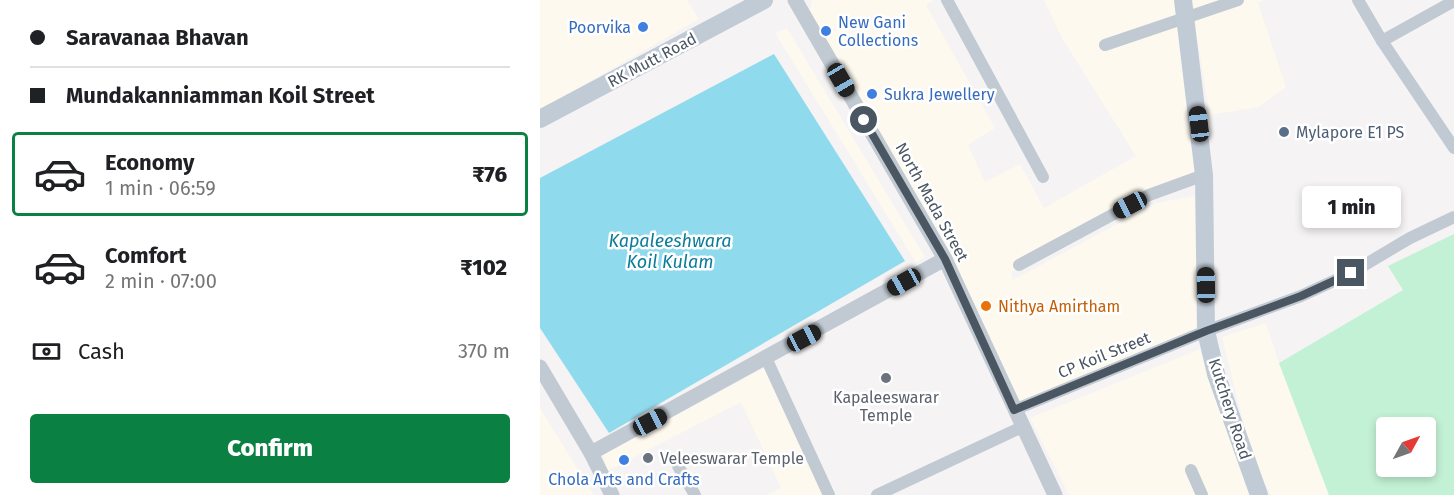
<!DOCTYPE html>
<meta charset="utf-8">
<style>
:root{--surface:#fff;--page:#f2f2f2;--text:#202124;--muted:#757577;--line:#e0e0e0;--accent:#0b8043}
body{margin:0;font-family:"Fira Sans",sans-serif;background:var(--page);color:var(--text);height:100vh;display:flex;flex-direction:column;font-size:22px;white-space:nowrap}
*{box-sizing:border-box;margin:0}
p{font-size:20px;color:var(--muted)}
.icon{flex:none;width:33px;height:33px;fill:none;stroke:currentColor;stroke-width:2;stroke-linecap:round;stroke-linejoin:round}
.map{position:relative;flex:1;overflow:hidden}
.side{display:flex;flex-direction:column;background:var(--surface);width:540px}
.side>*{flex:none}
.hud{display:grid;align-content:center;height:132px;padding:0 30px;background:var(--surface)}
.needle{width:39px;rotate:50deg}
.controls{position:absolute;left:836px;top:417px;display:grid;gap:12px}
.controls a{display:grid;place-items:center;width:60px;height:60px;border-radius:6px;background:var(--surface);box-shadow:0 3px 9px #0003;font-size:30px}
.end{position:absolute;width:27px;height:27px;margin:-14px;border:8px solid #4a5661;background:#fff;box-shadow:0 0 0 3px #fff}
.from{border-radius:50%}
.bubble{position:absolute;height:42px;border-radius:6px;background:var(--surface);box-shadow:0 3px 9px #0003;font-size:20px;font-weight:800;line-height:42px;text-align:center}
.car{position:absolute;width:18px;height:36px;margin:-18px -9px;border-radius:8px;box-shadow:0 0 4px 2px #0007;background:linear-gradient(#222 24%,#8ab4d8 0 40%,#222 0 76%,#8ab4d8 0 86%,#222 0)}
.hud b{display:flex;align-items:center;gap:21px;height:57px;font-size:22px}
.hud b+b{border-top:2px solid var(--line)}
.hud i{width:15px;height:15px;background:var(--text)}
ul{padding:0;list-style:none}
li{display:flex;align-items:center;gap:18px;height:84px;margin:0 12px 9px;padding:0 18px;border:3px solid transparent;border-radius:6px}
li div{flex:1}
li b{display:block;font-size:22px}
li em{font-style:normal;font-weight:800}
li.selected{border-color:var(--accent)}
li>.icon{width:54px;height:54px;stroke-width:1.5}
.pay{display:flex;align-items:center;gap:15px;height:66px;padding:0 30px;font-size:22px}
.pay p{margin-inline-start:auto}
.action{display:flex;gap:12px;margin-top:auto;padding:12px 30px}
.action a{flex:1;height:69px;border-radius:6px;background:var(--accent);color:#fff;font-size:24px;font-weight:800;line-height:69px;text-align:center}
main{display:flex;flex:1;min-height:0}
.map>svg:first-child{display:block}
.commercial{fill:#fdf9ef}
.green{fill:#c3f1d5;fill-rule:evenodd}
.water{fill:#90daee}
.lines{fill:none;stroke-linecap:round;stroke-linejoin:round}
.minor{stroke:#c1cad2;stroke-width:12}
.tertiary{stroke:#c1cad2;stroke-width:15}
.secondary{stroke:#c1cbd6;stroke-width:18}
.route{stroke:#4a5661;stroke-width:8}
.shop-dot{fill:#3f7fe0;stroke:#fff;stroke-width:2}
.service-dot{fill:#5c6f8a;stroke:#fff;stroke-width:2}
.food-dot{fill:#e8710a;stroke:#fff;stroke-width:2}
.worship-dot{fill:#6b7280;stroke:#fff;stroke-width:2}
.labels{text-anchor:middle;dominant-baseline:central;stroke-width:5;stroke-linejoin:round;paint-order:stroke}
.shop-label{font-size:16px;fill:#366cbe;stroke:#fff;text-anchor:start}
.street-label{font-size:16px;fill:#4a5661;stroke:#fff}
.service-label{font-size:16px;fill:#4e5e75;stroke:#fff;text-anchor:start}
.food-label{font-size:16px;fill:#c56008;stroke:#fff;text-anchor:start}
.worship-label{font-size:16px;fill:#5b616d;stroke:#fff}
.water-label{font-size:18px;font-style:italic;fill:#0c7c9b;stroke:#fff}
</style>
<main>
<section class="side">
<div class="hud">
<b><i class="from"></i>Saravanaa Bhavan</b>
<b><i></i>Mundakanniamman Koil Street</b>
</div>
<ul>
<li class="selected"><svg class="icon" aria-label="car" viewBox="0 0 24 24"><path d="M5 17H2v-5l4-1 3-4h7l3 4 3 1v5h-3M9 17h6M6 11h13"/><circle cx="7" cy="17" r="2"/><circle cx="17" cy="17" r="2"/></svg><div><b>Economy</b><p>1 min · 06:59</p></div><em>₹76</em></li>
<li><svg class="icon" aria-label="car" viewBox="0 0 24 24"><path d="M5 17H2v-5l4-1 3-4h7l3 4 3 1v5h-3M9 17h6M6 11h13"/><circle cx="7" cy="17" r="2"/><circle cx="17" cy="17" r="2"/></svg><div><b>Comfort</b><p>2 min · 07:00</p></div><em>₹102</em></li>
</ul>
<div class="pay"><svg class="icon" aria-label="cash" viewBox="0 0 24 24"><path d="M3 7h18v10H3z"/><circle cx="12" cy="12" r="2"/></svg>Cash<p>370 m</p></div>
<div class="action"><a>Confirm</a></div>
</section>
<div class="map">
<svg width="914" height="495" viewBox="0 0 914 495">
<rect width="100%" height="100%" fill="#f5f3f3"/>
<g class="commercial">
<polygon points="0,0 147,0 159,19 0,110"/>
<polygon points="272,0 394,0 386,5 455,128 428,145 445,182 480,164 504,208 596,156 522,38 504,0 637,0 655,178 605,199 471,272 473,280 616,203 655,196 660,333 483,407 267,25"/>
<polygon points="651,0 724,0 718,3 746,87 719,107 670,115"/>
<polygon points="247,28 385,257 376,263 235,33"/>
<polygon points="726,323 739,363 789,495 731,495 713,461 682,337"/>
<polygon points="660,349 712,495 529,495 490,418"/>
<polygon points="226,367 282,495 227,495 241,488 201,402 67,471 63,455"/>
<polygon points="0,408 54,495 0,495"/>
</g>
<path class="green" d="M 914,234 L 914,495 L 789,495 L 739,363 L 863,290 L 848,266 ZM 846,428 L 885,428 L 885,466 L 846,466 Z"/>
<polygon class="water" points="234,54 365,261 69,433 0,328 0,178"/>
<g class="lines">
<g class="minor">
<polyline points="407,0 503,177"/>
<polyline points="818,0 842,41 914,148"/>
<polyline points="842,41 914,1"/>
<polyline points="565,45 698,0"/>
<polyline points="479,265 609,195 664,175"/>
<polyline points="226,358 289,495"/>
<polyline points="474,410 666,331 761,296 811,273 870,238 914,217"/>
<polyline points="138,466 155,495"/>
<polyline points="651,470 662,495"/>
<polyline points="337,495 482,427"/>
</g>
<g class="tertiary">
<polyline points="255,0 405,259 515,495"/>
<polyline points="0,367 51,453 72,495"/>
<polyline points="51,453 405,259"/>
</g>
<g class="secondary">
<polyline points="643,0 664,175 666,331 676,374 719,495"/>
<polyline points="0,119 224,0"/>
</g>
</g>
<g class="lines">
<polyline class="route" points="324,120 405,259 474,410 666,331 761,296 811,273"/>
</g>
<g class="shop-dot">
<circle cx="103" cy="27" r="6"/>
<circle cx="286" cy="31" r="6"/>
<circle cx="332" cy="94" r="6"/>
<circle cx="84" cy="460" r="6"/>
</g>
<circle class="service-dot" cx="744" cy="132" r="6"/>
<circle class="food-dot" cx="446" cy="306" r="6"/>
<g class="worship-dot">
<circle cx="346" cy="378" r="6"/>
<circle cx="108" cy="458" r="6"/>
</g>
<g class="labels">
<g class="shop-label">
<text x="298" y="22">New Gani<tspan x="298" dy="18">Collections</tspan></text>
<text x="91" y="27" text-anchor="end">Poorvika</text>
<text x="344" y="94">Sukra Jewellery</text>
<text x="84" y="479" text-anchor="middle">Chola Arts and Crafts</text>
</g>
<g class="street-label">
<text transform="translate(112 60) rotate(-28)">RK Mutt Road</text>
<text transform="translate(392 202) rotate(61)">North Mada Street</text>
<text transform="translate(564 355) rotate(-22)">CP Koil Street</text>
<text transform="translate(690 409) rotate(72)">Kutchery Road</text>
</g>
<g class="service-label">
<text x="756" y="132">Mylapore E1 PS</text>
</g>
<g class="food-label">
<text x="458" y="306">Nithya Amirtham</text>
</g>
<g class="worship-label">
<text x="346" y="397">Kapaleeswarar<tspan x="346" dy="18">Temple</tspan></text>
<text x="120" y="458" text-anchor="start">Veleeswarar Temple</text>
</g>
<g class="water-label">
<text x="130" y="241">Kapaleeshwara<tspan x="130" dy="21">Koil Kulam</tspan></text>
</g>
</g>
</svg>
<div class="controls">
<a><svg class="needle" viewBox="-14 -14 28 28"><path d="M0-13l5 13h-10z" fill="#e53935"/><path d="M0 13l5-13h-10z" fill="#757577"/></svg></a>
</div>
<i class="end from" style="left:324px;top:120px"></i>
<i class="end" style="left:811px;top:273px"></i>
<div class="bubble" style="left:762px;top:186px;width:99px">1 min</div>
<i class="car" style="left:301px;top:80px;rotate:150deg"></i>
<i class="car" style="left:659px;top:124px;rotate:353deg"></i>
<i class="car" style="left:590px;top:205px;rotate:242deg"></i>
<i class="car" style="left:364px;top:282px;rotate:241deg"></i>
<i class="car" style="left:666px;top:285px;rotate:359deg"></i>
<i class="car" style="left:264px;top:338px;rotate:62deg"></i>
<i class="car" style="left:110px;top:422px;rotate:62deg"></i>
</div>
</main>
